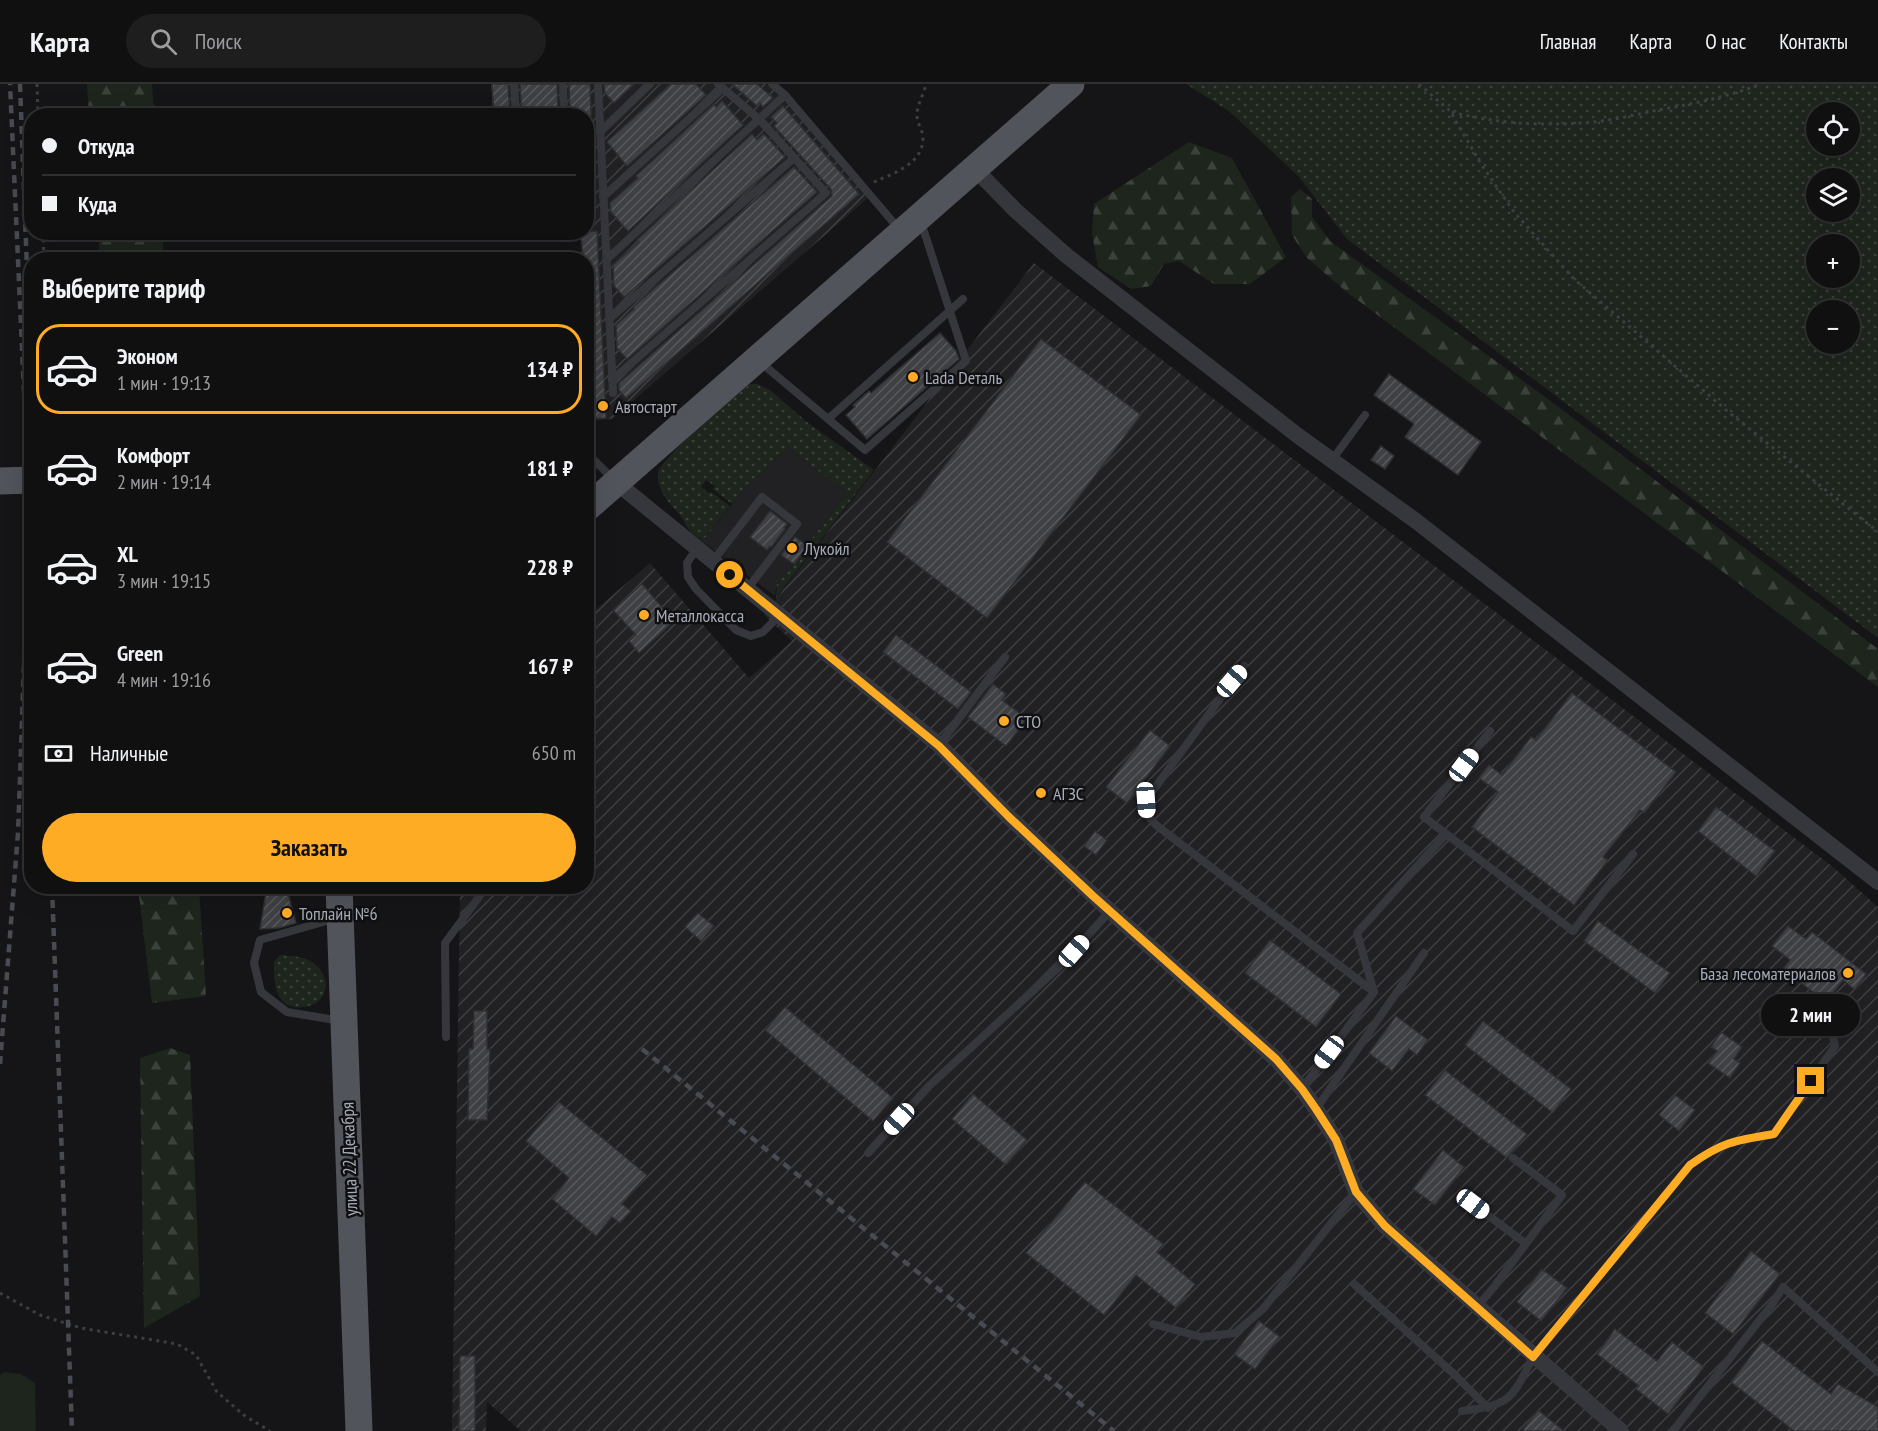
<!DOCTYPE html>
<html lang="ru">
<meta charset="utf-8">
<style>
:root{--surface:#101011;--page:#1e1e1f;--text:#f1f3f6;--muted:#9c9d9f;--line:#303031;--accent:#ffac25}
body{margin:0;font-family:"PT Sans Narrow",sans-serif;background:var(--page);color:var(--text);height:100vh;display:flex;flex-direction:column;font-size:22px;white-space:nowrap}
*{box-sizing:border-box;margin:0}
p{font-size:20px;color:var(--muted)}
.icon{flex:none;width:33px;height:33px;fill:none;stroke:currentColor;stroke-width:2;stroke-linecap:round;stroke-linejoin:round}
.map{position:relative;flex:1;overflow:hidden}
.drawer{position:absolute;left:24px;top:168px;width:570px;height:642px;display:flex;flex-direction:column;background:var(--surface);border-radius:24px;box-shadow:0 6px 24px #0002,0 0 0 2px var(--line)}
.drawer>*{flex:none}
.hud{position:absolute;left:24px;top:24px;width:570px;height:132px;border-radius:24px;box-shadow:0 6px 24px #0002,0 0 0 2px var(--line);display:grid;align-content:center;height:132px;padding:0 18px;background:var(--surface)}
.controls{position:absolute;left:1806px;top:18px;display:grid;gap:12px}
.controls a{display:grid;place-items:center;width:54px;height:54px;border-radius:50%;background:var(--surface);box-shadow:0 6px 24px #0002,0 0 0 2px var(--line);font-size:30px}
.end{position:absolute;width:27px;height:27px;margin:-14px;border:8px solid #ffac25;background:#111;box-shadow:0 0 0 3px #111}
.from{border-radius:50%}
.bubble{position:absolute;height:42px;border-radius:21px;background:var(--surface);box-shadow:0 6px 24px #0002,0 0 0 2px var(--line);font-size:20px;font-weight:800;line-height:42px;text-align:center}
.car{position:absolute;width:18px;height:36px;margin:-18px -9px;border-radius:8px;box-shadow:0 0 4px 2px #0007;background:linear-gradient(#fff 24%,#345 0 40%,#fff 0 76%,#345 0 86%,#fff 0)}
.hud b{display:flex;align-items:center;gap:21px;height:57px;font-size:22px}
.hud b+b{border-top:2px solid var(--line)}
.hud i{width:15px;height:15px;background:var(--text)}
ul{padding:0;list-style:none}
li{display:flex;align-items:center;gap:18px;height:90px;margin:0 12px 9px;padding:0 6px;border:3px solid transparent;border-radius:24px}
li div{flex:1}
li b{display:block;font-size:22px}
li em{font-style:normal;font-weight:800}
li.current{border-color:var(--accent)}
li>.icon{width:54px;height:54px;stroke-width:1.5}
h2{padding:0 18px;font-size:27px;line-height:72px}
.pay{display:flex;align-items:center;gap:15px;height:66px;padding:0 18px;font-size:22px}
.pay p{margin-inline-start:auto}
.button{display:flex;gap:12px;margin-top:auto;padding:12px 18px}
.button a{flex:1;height:69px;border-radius:36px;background:var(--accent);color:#111;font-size:24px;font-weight:800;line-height:69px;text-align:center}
header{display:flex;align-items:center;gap:36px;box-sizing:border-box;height:84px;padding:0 30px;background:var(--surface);border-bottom:2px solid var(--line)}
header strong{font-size:28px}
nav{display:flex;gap:33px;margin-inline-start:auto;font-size:21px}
.search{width:420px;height:54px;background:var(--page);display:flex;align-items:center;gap:15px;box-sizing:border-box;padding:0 21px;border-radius:33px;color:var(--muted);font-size:22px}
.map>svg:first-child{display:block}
.built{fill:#212124}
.industrial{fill:url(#industrial-furrows)}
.grass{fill:url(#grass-dots);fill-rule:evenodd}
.forest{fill:url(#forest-firs)}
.garden{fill:#1d251d}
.building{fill:url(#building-hatch);stroke:#2f2f33;stroke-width:1.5}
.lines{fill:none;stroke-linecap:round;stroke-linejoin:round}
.path{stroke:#3b3e43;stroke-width:3;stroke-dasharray:3 4.5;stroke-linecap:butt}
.lane{stroke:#36373c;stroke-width:8}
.street{stroke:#36373c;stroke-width:16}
.primary{stroke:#51545b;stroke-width:27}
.rail{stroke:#484b51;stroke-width:4.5;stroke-dasharray:8 6;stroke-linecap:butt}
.route{stroke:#ffac25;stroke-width:8}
.poi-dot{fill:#ffac25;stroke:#101012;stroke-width:2}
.labels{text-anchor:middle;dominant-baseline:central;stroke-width:5;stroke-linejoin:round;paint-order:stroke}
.poi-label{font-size:18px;fill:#a6acb8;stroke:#101012;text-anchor:start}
.street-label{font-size:18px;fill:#a6acb8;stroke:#101012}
</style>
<header>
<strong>Карта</strong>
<div class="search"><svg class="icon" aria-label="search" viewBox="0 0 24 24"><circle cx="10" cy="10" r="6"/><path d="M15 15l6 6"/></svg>Поиск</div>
<nav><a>Главная</a><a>Карта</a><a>О нас</a><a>Контакты</a></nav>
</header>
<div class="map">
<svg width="1878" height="1347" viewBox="0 0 1878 1347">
<defs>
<pattern id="industrial-furrows" width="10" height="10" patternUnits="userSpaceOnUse" patternTransform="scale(1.5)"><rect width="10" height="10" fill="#212124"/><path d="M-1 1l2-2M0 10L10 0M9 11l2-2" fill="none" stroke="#3e3f42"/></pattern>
<pattern id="grass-dots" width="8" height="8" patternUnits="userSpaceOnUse" patternTransform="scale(1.5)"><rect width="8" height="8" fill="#1d251d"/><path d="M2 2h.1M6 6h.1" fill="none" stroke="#3b423c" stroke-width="1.8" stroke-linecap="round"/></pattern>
<pattern id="forest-firs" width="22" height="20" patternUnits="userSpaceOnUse" patternTransform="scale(1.5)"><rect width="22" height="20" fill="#1d251d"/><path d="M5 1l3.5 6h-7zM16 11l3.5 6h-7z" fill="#3b423c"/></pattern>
<pattern id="building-hatch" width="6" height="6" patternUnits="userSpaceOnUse" patternTransform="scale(1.5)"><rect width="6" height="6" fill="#3f4044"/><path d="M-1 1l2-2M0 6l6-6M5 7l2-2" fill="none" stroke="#58595d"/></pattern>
</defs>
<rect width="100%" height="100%" fill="#151517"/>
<polygon class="built" points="789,364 847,409 777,500 775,512 699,455 706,453 744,405"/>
<g class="industrial">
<polygon points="491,0 766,0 788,18 868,114 612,335 587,337 586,176 578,175 581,168 580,149 586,148 586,32 493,31"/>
<polygon points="1034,179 1833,783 1878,823 1878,1347 521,1347 487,1318 486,1347 452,1347 460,803 586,802 587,533 650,479 749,594 792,557 764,531"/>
</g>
<g class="grass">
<path d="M 1186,0 L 1878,0 L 1878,554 L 1347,155 L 1299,93 L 1229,27 ZM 1816,28 L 1850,28 L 1850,62 L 1816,62 ZM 1816,94 L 1850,94 L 1850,128 L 1816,128 ZM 1816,160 L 1850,160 L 1850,194 L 1816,194 ZM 1816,226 L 1850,226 L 1850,260 L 1816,260 Z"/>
<path d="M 750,300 L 757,300 L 770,306 L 808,339 L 874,386 L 776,514 L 777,500 L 847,409 L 789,364 L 744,405 L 732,420 L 713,405 L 715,402 L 706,396 L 701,403 L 709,409 L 711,408 L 730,422 L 706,453 L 699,455 C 685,445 688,441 679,430 C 669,419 657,406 658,390 C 659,374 734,314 750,300 Z"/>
<path d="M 280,871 C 291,872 303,872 312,878 C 337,895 326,926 296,923 C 274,921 274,896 274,878 Z"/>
</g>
<g class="forest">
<polygon points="87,0 152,0 154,31 89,31"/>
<polygon points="1189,58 1232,74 1286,173 1250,200 1214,200 1179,177 1164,180 1151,202 1131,205 1098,183 1092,150 1094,120"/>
<polygon points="1300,105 1312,115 1312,133 1330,157 1548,315 1878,565 1878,603 1348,209 1307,174 1292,151 1291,113"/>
<polygon points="98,149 162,149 164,175 100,175"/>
<polygon points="138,803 199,803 206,912 152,919"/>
<polygon points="170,964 190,971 200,1212 144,1244 140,974"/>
</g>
<polygon class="garden" points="5,1288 21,1290 35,1299 36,1347 0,1347 0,1291"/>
<g class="building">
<polygon points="492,0 508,0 510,32 494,32"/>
<polygon points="520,0 557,0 558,32 522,32"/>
<polygon points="569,0 590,0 591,32 570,32"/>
<polygon points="604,0 634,0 614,19 605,9"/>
<polygon points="671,0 696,0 706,11 627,82 607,58"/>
<polygon points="732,0 757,0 773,14 763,23 760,19 757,22"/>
<polygon points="722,17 743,41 628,147 611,128 610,119 638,94 636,92 714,20 716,23"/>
<polygon points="783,22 859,110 626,314 619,306 619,299 832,112 831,105 774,42 777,39 771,33"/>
<polygon points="752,50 757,56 764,50 785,73 624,213 614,202 613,181 639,158 637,156"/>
<polygon points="794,83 817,108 627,275 617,264 616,241 634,225 633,223"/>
<polygon points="597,147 606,334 586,335 586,291 588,291 586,176 583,176 581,148"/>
<polygon points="940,249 956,267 959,275 867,355 846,331 855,323 853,321 869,307 871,309"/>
<polygon points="1041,255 1141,331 987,534 887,458"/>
<polygon points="1389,290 1481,358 1458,391 1405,353 1414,340 1374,311"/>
<polygon points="1381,362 1394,372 1385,385 1371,376"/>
<polygon points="770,427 787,440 784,444 785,445 771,463 770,462 767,466 750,453"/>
<polygon points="795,453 808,462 794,480 781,471"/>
<polygon points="642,500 674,537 639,569 629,557 636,551 613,526"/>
<polygon points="896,551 971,608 958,625 883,568"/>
<polygon points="993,600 1006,610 1002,616 1027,635 1006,662 968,633"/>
<polygon points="1572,609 1676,688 1644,729 1640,726 1603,773 1608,776 1574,821 1472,743 1498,708 1479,694 1489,681 1502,691 1531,653 1536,656"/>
<polygon points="1150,646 1170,662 1127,719 1106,703"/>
<polygon points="1716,723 1775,767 1756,792 1698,747"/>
<polygon points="1095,747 1107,756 1096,771 1084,762"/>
<polygon points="267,802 286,802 296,839 279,844 260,845"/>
<polygon points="698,829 714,842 701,857 685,843"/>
<polygon points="1598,837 1670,889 1655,909 1584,857"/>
<polygon points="1788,842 1806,855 1812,848 1866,890 1855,906 1843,896 1826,918 1783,885 1790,876 1772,862"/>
<polygon points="1270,856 1341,910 1316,943 1245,889"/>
<polygon points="785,923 893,1014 873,1037 765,946"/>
<polygon points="474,927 487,927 487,965 490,965 487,1036 468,1036 469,965 473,965"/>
<polygon points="1396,932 1428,956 1417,971 1409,965 1392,987 1369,969"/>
<polygon points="1483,937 1571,1005 1553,1029 1465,961"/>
<polygon points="1721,948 1742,963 1734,975 1740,979 1730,994 1708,979 1717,967 1711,963"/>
<polygon points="1445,986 1527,1050 1507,1074 1425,1011"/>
<polygon points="973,1010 1027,1056 1006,1081 952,1035"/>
<polygon points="1675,1011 1695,1026 1679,1047 1659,1031"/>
<polygon points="559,1018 647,1091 622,1120 631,1127 620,1139 612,1133 596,1152 552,1115 569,1094 526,1057"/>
<polygon points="1443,1066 1464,1083 1435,1121 1413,1105"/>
<polygon points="1085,1098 1163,1160 1157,1168 1195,1200 1176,1224 1136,1191 1104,1231 1026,1169"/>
<polygon points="1751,1167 1780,1190 1733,1250 1705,1229"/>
<polygon points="1542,1185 1567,1204 1541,1237 1517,1218"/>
<polygon points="1259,1237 1280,1253 1255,1285 1234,1270"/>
<polygon points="1615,1245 1657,1277 1672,1258 1704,1283 1668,1330 1636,1305 1639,1302 1597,1270"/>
<polygon points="1762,1257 1831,1310 1838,1300 1878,1323 1878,1347 1794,1347 1731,1298"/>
<polygon points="460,1272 475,1272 475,1347 459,1347"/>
<polygon points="1538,1326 1564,1347 1522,1347"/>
</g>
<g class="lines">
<g class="path">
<polyline points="37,0 38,32"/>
<polyline points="1419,0 1450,27 1481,80 1514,128 1574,195 1726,326 1878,448"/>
<path d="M 1452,28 C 1493,39 1539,42 1581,39 C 1607,38 1633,31 1658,26 C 1693,20 1727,13 1761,0"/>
<path d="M 874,98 C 894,89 923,80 923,54 C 923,46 917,40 917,31 C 917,21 924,10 926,0"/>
<polyline points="43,148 44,176"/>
<polyline points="0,1209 40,1231 81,1244 177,1260 196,1271 217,1308 245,1332 270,1347"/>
</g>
<g class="lane">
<polyline points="514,0 516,32"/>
<polyline points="563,0 564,32"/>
<polyline points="598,0 613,309"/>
<polyline points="772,0 785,11 899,145"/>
<polyline points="600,48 650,0"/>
<polyline points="603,113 723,4"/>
<polyline points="606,176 785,11"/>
<polyline points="609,235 794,74"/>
<polyline points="759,277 865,366 966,277 921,138"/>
<polyline points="612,296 826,109 760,36 718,0"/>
<polyline points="828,335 963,215"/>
<polyline points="586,368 614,396"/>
<polyline points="1332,376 1365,331"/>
<polyline points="697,464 687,479 688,493 696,505 736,546 751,552 763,548 780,531"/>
<polyline points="713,477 762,413 797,440 748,504"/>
<polyline points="1244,582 1146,716 1148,732 1156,741 1374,908"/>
<polyline points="1490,647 1424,733 1573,847 1633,770"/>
<polyline points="939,661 1005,573"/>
<polyline points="337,834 260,856 254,879 261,908 287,928 341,937"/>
<polyline points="446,953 445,859 487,802"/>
<polyline points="1302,1005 1374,908 1357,849 1446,750"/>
<polyline points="1316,1025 1424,869"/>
<polyline points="868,1069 930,1001 1061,881 1110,827"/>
<polyline points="1473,1120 1525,1159"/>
<polyline points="1354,1200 1454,1290 1488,1324"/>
<polyline points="1477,1223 1494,1203 1562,1111 1513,1074"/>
<polyline points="1153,1240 1201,1253 1235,1249 1263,1225 1356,1108"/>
<path d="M 1462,1327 C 1511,1321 1512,1315 1533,1273 L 1690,1081 C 1722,1058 1736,1056 1774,1050 L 1835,962 L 1833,951 L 1800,925"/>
<polyline points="1673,1347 1773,1219 1783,1203 1878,1288"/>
</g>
<g class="street">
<polyline points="975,85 1015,126 1067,172 1297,351 1416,437 1878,798"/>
<polyline points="617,399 939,661 1009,733 1110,827 1276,975 1302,1005 1316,1025 1336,1056 1356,1108 1385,1142 1621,1347"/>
</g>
<g class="primary">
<polyline points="0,397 32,396"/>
<polyline points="586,425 1071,0"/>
<polyline points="339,802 359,1347"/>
</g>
<g class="rail">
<polyline points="20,0 28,212"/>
<polyline points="52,802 72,1347"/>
<polyline points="642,965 1114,1347"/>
<polyline points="0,980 18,749 24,581 28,396 10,0"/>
</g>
</g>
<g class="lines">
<path class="route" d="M 730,491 L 939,662 L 1009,733 L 1093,812 L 1276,975 L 1302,1005 L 1316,1025 L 1336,1056 L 1356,1108 L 1385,1142 L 1533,1273 L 1690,1081 C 1722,1058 1736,1056 1774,1050 L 1811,997"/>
</g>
<g class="poi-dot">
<circle cx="913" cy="293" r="6"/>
<circle cx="603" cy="322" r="6"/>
<circle cx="792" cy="464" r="6"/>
<circle cx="644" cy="531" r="6"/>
<circle cx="1004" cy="637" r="6"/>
<circle cx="1041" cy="709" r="6"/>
<circle cx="287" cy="829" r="6"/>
<circle cx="1848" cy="889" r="6"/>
</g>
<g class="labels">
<g class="poi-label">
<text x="925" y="293">Lada Dеталь</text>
<text x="615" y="322">Автостарт</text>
<text x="804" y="464">Лукойл</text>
<text x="656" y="531">Металлокасса</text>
<text x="1016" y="637">СТО</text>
<text x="1053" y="709">АГЗС</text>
<text x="299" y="829">Топлайн №6</text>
<text x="1836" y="889" text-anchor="end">База лесоматериалов</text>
</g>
<g class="street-label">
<text transform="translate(349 1075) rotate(-92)">улица 22 Декабря</text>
</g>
</g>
</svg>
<div class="controls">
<a><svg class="icon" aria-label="locate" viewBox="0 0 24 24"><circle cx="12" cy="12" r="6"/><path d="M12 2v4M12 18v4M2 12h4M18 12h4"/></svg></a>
<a><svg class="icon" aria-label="layers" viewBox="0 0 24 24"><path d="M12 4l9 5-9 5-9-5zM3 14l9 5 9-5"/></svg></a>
<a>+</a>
<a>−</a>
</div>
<i class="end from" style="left:730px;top:491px"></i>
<i class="end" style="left:1811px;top:997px"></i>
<div class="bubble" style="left:1761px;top:910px;width:99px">2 мин</div>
<i class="car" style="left:1232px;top:597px;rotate:41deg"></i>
<i class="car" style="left:1464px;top:681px;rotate:37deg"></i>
<i class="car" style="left:1146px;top:716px;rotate:176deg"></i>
<i class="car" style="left:1074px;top:867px;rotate:42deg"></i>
<i class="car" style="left:1329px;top:968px;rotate:217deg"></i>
<i class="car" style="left:899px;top:1035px;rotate:222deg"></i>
<i class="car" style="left:1473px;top:1120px;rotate:127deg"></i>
<div class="hud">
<b><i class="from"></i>Откуда</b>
<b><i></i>Куда</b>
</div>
<section class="drawer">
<h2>Выберите тариф</h2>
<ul>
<li class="current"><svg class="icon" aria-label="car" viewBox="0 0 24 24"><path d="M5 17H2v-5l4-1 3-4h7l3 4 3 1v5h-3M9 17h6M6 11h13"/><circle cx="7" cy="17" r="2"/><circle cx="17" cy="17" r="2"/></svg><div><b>Эконом</b><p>1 мин · 19:13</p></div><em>134 ₽</em></li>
<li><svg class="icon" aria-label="car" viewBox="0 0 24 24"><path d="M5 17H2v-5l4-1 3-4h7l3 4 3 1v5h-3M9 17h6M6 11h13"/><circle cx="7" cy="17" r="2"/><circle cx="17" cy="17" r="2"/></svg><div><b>Комфорт</b><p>2 мин · 19:14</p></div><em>181 ₽</em></li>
<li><svg class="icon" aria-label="car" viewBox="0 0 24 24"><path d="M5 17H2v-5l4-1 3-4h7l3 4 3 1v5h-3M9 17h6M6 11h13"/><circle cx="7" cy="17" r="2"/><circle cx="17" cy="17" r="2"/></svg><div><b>XL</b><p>3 мин · 19:15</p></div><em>228 ₽</em></li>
<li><svg class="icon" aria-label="car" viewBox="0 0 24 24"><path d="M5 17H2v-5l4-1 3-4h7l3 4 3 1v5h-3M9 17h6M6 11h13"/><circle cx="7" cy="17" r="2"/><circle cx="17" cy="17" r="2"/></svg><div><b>Green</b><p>4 мин · 19:16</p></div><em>167 ₽</em></li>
</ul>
<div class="pay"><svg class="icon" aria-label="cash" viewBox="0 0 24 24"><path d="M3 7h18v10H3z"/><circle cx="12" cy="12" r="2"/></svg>Наличные<p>650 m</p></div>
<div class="button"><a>Заказать</a></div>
</section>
</div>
